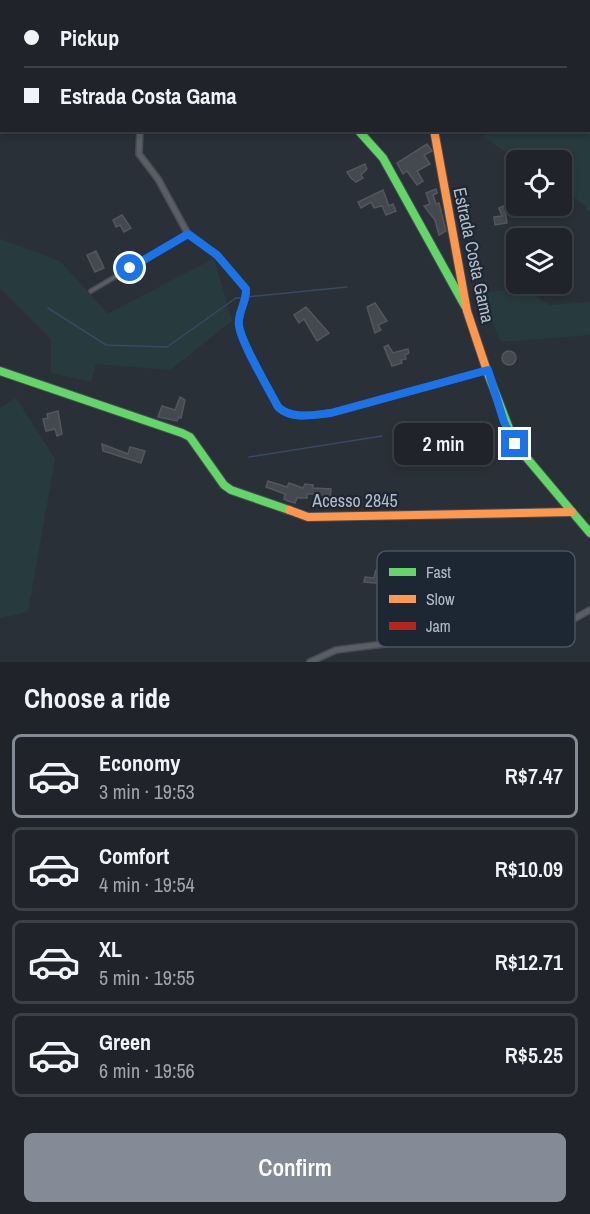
<!DOCTYPE html>
<meta charset="utf-8">
<style>
:root{--surface:#20242a;--page:#2d3036;--text:#f1f3f6;--muted:#a2a4a8;--line:#3d4147;--accent:#848b96}
body{margin:0;font-family:"Archivo Narrow",sans-serif;background:var(--page);color:var(--text);height:100vh;display:flex;flex-direction:column;font-size:22px;white-space:nowrap}
*{box-sizing:border-box;margin:0}
p{font-size:20px;color:var(--muted)}
.icon{flex:none;width:33px;height:33px;fill:none;stroke:currentColor;stroke-width:2;stroke-linecap:round;stroke-linejoin:round}
.map{position:relative;height:662px;overflow:hidden}
.side{display:flex;flex-direction:column;background:var(--surface);flex:1}
.side>*{flex:none}
.banner{position:absolute;left:0px;top:0px;width:591px;height:132px;box-shadow:0 3px 9px #0003,0 0 0 2px var(--line);display:grid;align-content:center;height:132px;padding:0 24px;background:var(--surface)}
.fabs{position:absolute;left:506px;top:150px;display:grid;gap:12px}
.fabs a{display:grid;place-items:center;width:66px;height:66px;border-radius:9px;background:var(--surface);box-shadow:0 3px 9px #0003,0 0 0 2px var(--line);font-size:30px}
.end{position:absolute;width:27px;height:27px;margin:-14px;border:8px solid #1a73e8;background:#fff;box-shadow:0 0 0 3px #fff}
.from{border-radius:50%}
.bubble{position:absolute;height:42px;border-radius:9px;background:var(--surface);box-shadow:0 3px 9px #0003,0 0 0 2px var(--line);font-size:20px;font-weight:600;line-height:42px;text-align:center}
.banner b{display:flex;align-items:center;gap:21px;height:57px;font-size:22px}
.banner b+b{border-top:2px solid var(--line)}
.banner i{width:15px;height:15px;background:var(--text)}
ul{padding:0;list-style:none}
li{display:flex;align-items:center;gap:18px;height:84px;margin:0 12px 9px;padding:0 12px;border:3px solid var(--line);border-radius:9px}
li div{flex:1}
li b{display:block;font-size:22px}
li em{font-style:normal;font-weight:600}
li.current{border-color:var(--accent)}
li>.icon{width:54px;height:54px;stroke-width:1.5}
h2{padding:0 24px;font-size:27px;line-height:72px}
.button{display:flex;gap:12px;margin-top:auto;padding:12px 24px}
.button a{flex:1;height:69px;border-radius:9px;background:var(--accent);color:#fff;font-size:24px;font-weight:600;line-height:69px;text-align:center}
.map>svg:first-child{display:block}
.green{fill:#273a3e}
.lines{fill:none;stroke-linecap:round;stroke-linejoin:round}
.stream{stroke:#384963;stroke-width:1.5}
.building{fill:#444950;stroke:#52575f;stroke-width:1.5}
.lane-casing{stroke:#484c53;stroke-width:6}
.street-casing{stroke:#484c53;stroke-width:8}
.fast-casing{stroke:#484c53;stroke-width:10}
.slow-casing{stroke:#484c53;stroke-width:10}
.jam-casing{stroke:#484c53;stroke-width:10}
.lane{stroke:#5a5e66;stroke-width:3}
.street{stroke:#5a5e66;stroke-width:5}
.fast{stroke:#63d668;stroke-width:8}
.slow{stroke:#ff974d;stroke-width:8}
.jam{stroke:#b3261e;stroke-width:8}
.route{stroke:#1a73e8;stroke-width:8}
.labels{text-anchor:middle;dominant-baseline:central;stroke-width:4.5;stroke-linejoin:round;paint-order:stroke}
.street-label{font-size:18px;fill:#b4bcc9;stroke:#1d2633}
.key{fill:#1d2633;stroke:#4a5360;stroke-width:1.5}
.key-label{font-size:16px;fill:#b4bcc9}
</style>
<div class="map">
<svg width="590" height="662" viewBox="0 0 590 662">
<rect width="100%" height="100%" fill="#2a3038"/>
<g class="green">
<polygon points="524,0 590,0 590,214 583,204 561,189 561,160 518,160 482,136 491,131 590,130 590,2"/>
<polygon points="0,239 60,261 108,314 214,258 232,321 170,370 96,364 91,382 51,373 51,339 0,288"/>
<polygon points="523,288 550,305 590,302 590,335 501,342 480,293"/>
<polygon points="16,398 55,459 28,612 0,618 0,408"/>
</g>
<g class="lines">
<g class="stream">
<polyline points="284,2 285,0"/>
<polyline points="247,297 347,287"/>
<polyline points="48,308 106,345 167,347 236,298 243,298"/>
<polyline points="249,457 382,436"/>
</g>
</g>
<g class="building">
<polygon points="427,144 432,151 424,155 430,164 417,171 423,181 417,185 407,171 403,174 397,163"/>
<polygon points="365,164 367,169 361,175 363,178 356,182 351,178 347,172"/>
<polygon points="436,189 437,193 433,195 436,204 439,203 446,231 439,235 435,220 424,206 430,204 426,193"/>
<polygon points="383,190 389,206 393,204 396,211 386,215 382,206 374,208 371,202 361,208 358,202"/>
<polygon points="509,204 511,209 505,211 507,223 495,225 494,217 502,216 499,208"/>
<polygon points="122,215 131,228 124,232 120,225 116,227 113,220"/>
<polygon points="96,251 104,268 95,272 87,255"/>
<polygon points="375,303 387,321 378,325 381,330 375,333 367,307"/>
<polygon points="306,307 329,333 317,341 304,319 299,323 294,315"/>
<polygon points="388,345 393,353 408,349 409,353 405,355 406,359 401,360 402,363 392,366 384,347"/>
<circle cx="509" cy="358" r="7"/>
<polygon points="180,397 185,400 181,418 179,417 177,421 158,417 162,406 175,410"/>
<polygon points="58,411 62,434 57,436 55,429 46,431 43,419 48,418 47,414"/>
<polygon points="102,444 128,454 130,447 145,451 141,463 103,451"/>
<polygon points="268,481 287,487 289,483 303,488 305,484 313,485 313,488 331,489 330,500 319,500 319,494 307,494 307,498 297,498 295,503 288,501 284,499 285,494 266,487"/>
<polygon points="376,570 381,570 380,579 400,581 396,573 404,570 412,579 400,581 399,585 364,582 365,577 374,578"/>
</g>
<g class="lines">
<g class="lane-casing">
<polyline id="lane" points="91,291 188,234"/>
</g>
<g class="street-casing">
<g id="street">
<polyline points="82,0 84,2"/>
<polyline points="25,2 27,0"/>
<polyline points="144,2 146,0"/>
<polyline points="0,17 2,16"/>
<path d="M 140,130 L 139,154 L 158,179 L 188,234 L 217,255 L 246,289 C 247,302 237,313 239,326 C 242,345 268,387 278,407 C 292,420 313,415 331,413 L 488,370"/>
<polyline points="310,662 336,650 457,635 490,637 539,631 563,625 590,610"/>
</g>
</g>
<g class="fast-casing">
<g id="fast">
<polyline points="418,0 418,2"/>
<polyline points="358,130 383,158 465,306"/>
<polyline points="0,371 182,433 190,437 224,485 231,490 289,510"/>
<polyline points="487,371 515,444 590,533"/>
</g>
</g>
<g class="slow-casing">
<g id="slow">
<polyline points="434,130 467,311 487,371"/>
<polyline points="289,510 308,517 572,512"/>
</g>
</g>
<g class="jam-casing">
<polyline id="jam" points="227,0 230,2"/>
</g>
<use href="#lane" class="lane"/>
<use href="#street" class="street"/>
<use href="#fast" class="fast"/>
<use href="#slow" class="slow"/>
<use href="#jam" class="jam"/>
</g>
<g class="lines">
<path class="route" d="M 130,268 L 188,234 L 217,255 L 246,289 C 247,302 237,313 239,326 C 242,345 268,387 278,407 C 292,420 313,415 331,413 L 488,370 L 504,422 L 515,444"/>
</g>
<g class="labels">
<g class="street-label">
<text transform="translate(474 255) rotate(78)">Estrada Costa Gama</text>
<text x="355" y="500">Acesso 2845</text>
</g>
</g>
<rect x="377" y="551" width="198" height="96" rx="9" class="key"/>
<rect x="389" y="568" width="27" height="8" fill="#63d668"/>
<rect x="389" y="595" width="27" height="8" fill="#ff974d"/>
<rect x="389" y="622" width="27" height="8" fill="#b3261e"/>
<g class="key-label">
<text x="426" y="578">Fast</text>
<text x="426" y="605">Slow</text>
<text x="426" y="632">Jam</text>
</g>
</svg>
<div class="fabs">
<a><svg class="icon" aria-label="locate" viewBox="0 0 24 24"><circle cx="12" cy="12" r="6"/><path d="M12 2v4M12 18v4M2 12h4M18 12h4"/></svg></a>
<a><svg class="icon" aria-label="layers" viewBox="0 0 24 24"><path d="M12 4l9 5-9 5-9-5zM3 14l9 5 9-5"/></svg></a>
</div>
<i class="end from" style="left:130px;top:268px"></i>
<i class="end" style="left:515px;top:444px"></i>
<div class="bubble" style="left:394px;top:423px;width:99px">2 min</div>
<div class="banner">
<b><i class="from"></i>Pickup</b>
<b><i></i>Estrada Costa Gama</b>
</div>
</div>
<section class="side">
<h2>Choose a ride</h2>
<ul>
<li class="current"><svg class="icon" aria-label="car" viewBox="0 0 24 24"><path d="M5 17H2v-5l4-1 3-4h7l3 4 3 1v5h-3M9 17h6M6 11h13"/><circle cx="7" cy="17" r="2"/><circle cx="17" cy="17" r="2"/></svg><div><b>Economy</b><p>3 min · 19:53</p></div><em>R$7.47</em></li>
<li><svg class="icon" aria-label="car" viewBox="0 0 24 24"><path d="M5 17H2v-5l4-1 3-4h7l3 4 3 1v5h-3M9 17h6M6 11h13"/><circle cx="7" cy="17" r="2"/><circle cx="17" cy="17" r="2"/></svg><div><b>Comfort</b><p>4 min · 19:54</p></div><em>R$10.09</em></li>
<li><svg class="icon" aria-label="car" viewBox="0 0 24 24"><path d="M5 17H2v-5l4-1 3-4h7l3 4 3 1v5h-3M9 17h6M6 11h13"/><circle cx="7" cy="17" r="2"/><circle cx="17" cy="17" r="2"/></svg><div><b>XL</b><p>5 min · 19:55</p></div><em>R$12.71</em></li>
<li><svg class="icon" aria-label="car" viewBox="0 0 24 24"><path d="M5 17H2v-5l4-1 3-4h7l3 4 3 1v5h-3M9 17h6M6 11h13"/><circle cx="7" cy="17" r="2"/><circle cx="17" cy="17" r="2"/></svg><div><b>Green</b><p>6 min · 19:56</p></div><em>R$5.25</em></li>
</ul>
<div class="button"><a>Confirm</a></div>
</section>
